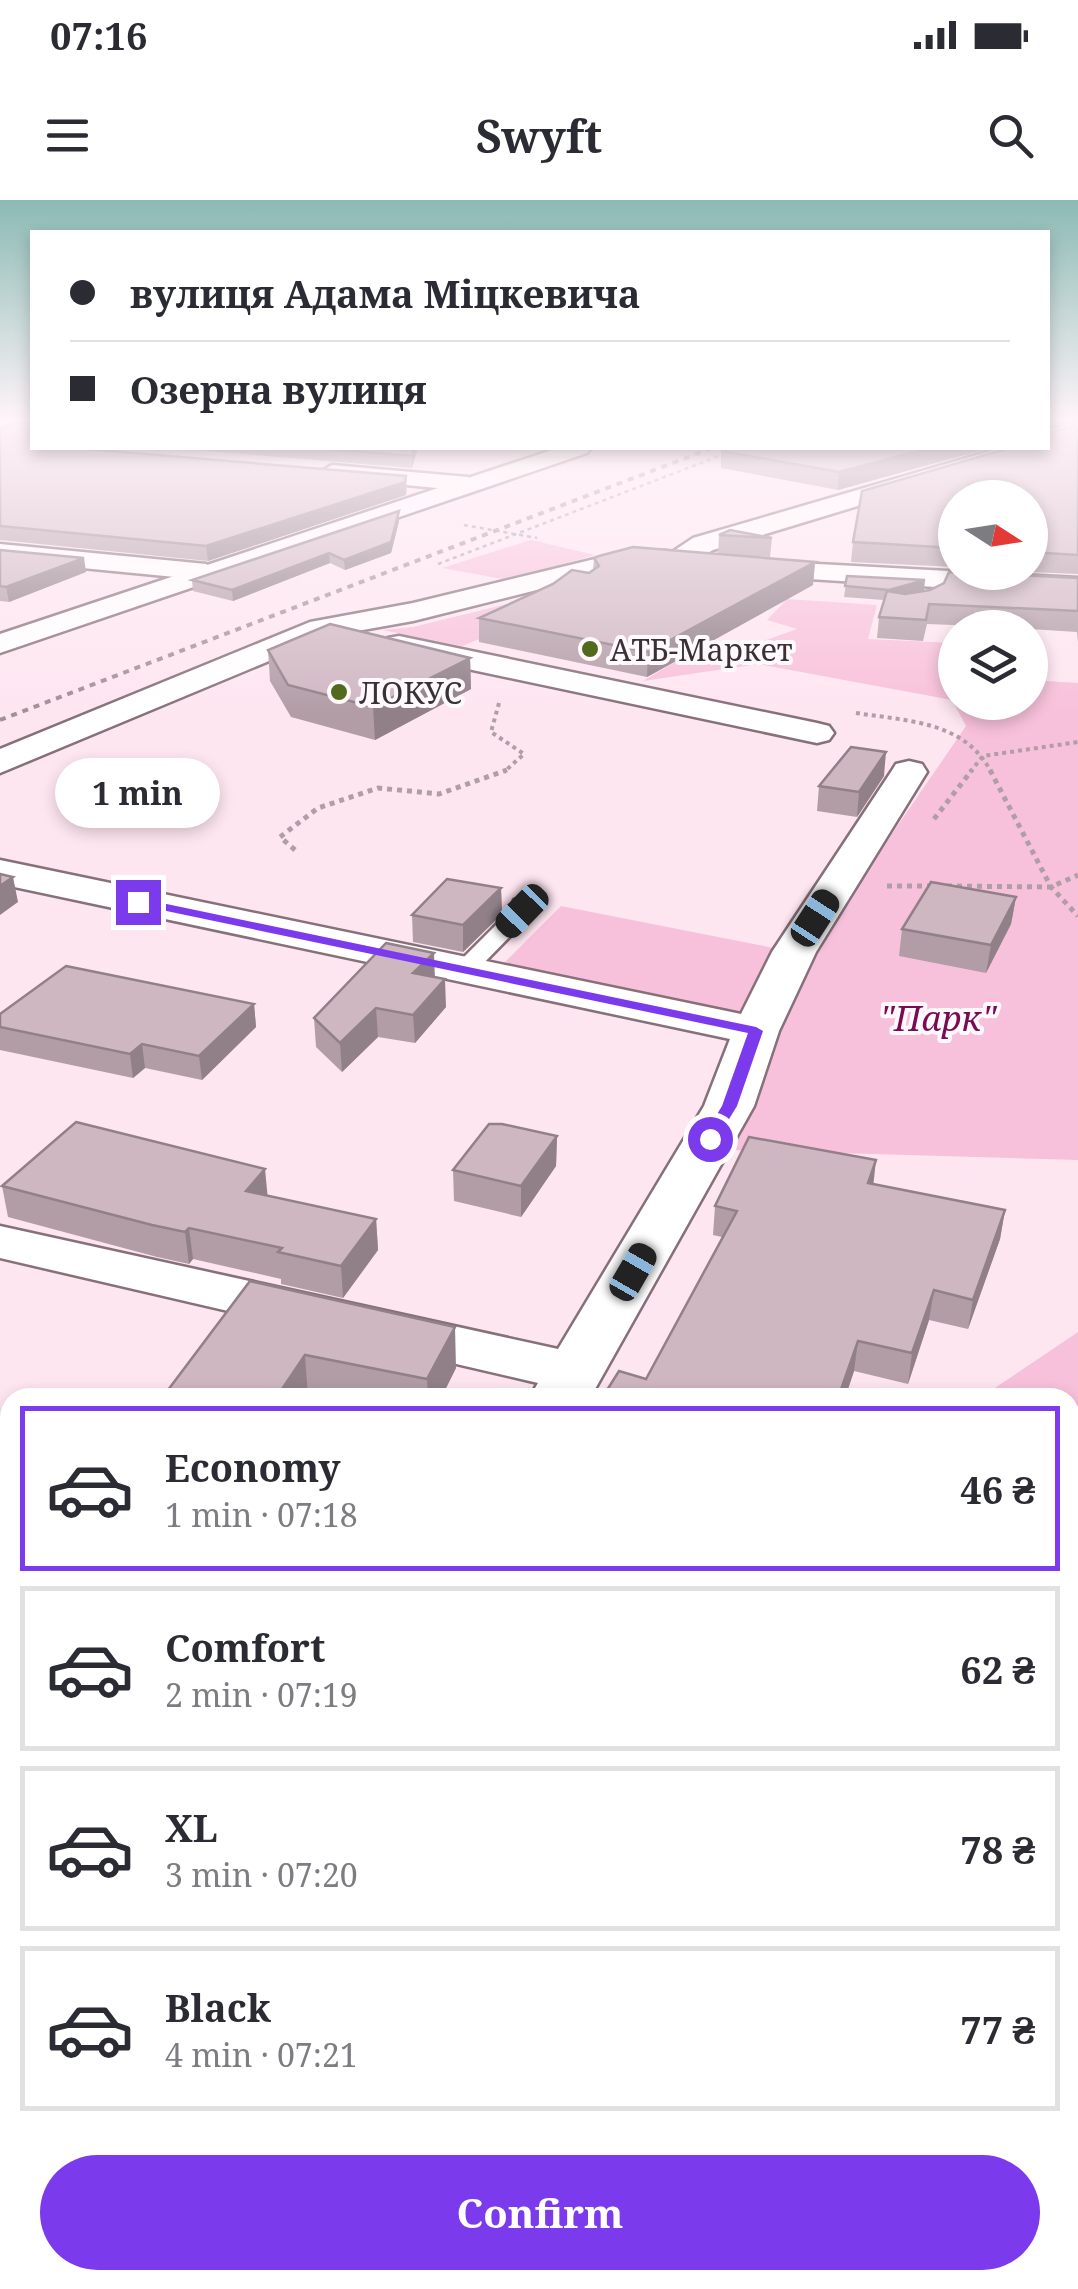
<!DOCTYPE html>
<meta charset="utf-8">
<style>
:root{--surface:#fff;--page:#f7f7f7;--text:#2b2b33;--muted:#7c7c81;--line:#e1e1e2;--accent:#7c3aed}
body{margin:0;font-family:"Noto Serif",serif;background:var(--page);color:var(--text);height:100vh;display:flex;flex-direction:column;font-size:38px;white-space:nowrap}
*{box-sizing:border-box;margin:0}
p{font-size:32px;color:var(--muted)}
.icon{flex:none;width:55px;height:55px;fill:none;stroke:currentColor;stroke-width:2;stroke-linecap:round;stroke-linejoin:round}
.map{position:relative;flex:1;overflow:hidden}
.details{position:absolute;left:0px;top:1188px;width:1080px;height:902px;display:flex;flex-direction:column;background:var(--surface);border-radius:30px 30px 0 0;box-shadow:0 5px 15px #0003}
.details>*{flex:none}
.top-card{position:absolute;left:30px;top:30px;width:1020px;height:220px;border-radius:0px;box-shadow:0 5px 15px #0003;display:grid;align-content:center;height:220px;padding:0 40px;background:var(--surface)}
.needle{width:65px;rotate:102deg}
.tools{position:absolute;left:938px;top:280px;display:grid;gap:20px}
.tools a{display:grid;place-items:center;width:110px;height:110px;border-radius:50%;background:var(--surface);box-shadow:0 5px 15px #0003;font-size:50px}
.end{position:absolute;width:45px;height:45px;margin:-22px;border:12px solid #7c3aed;background:#fff;box-shadow:0 0 0 5px #fff}
.from{border-radius:50%}
.bubble{position:absolute;height:70px;border-radius:35px;background:var(--surface);box-shadow:0 5px 15px #0003;font-size:32px;font-weight:700;line-height:70px;text-align:center}
.car{position:absolute;width:30px;height:60px;margin:-30px -15px;border-radius:12px;box-shadow:0 0 8px 2px #0007;background:linear-gradient(#222 24%,#8ab4d8 0 40%,#222 0 76%,#8ab4d8 0 86%,#222 0)}
.top-card b{display:flex;align-items:center;gap:35px;height:95px;font-size:38px}
.top-card b+b{border-top:2px solid var(--line)}
.top-card i{width:25px;height:25px;background:var(--text)}
ul{padding:18px 0 0;list-style:none}
li{display:flex;align-items:center;gap:30px;height:165px;margin:0 20px 15px;padding:0 20px;border:5px solid var(--line);border-radius:0px}
li div{flex:1}
li b{display:block;font-size:38px}
li em{font-style:normal;font-weight:700}
li.on{border-color:var(--accent)}
li>.icon{width:90px;height:90px;stroke-width:1.5}
.primary-button{display:flex;gap:20px;margin-top:auto;padding:20px 40px}
.primary-button a{flex:1;height:115px;border-radius:60px;background:var(--accent);color:#fff;font-size:40px;font-weight:700;line-height:115px;text-align:center}
.status{display:flex;justify-content:space-between;align-items:center;height:70px;padding:0 50px;background:var(--surface);direction:ltr}
.status svg{height:28px;fill:currentColor}
header{display:flex;justify-content:space-between;align-items:center;height:130px;padding:0 40px;background:var(--surface);font-size:45px;font-weight:700}
.map>svg:first-child{display:block}
.green{fill:#f8c1db}
.lines{fill:none;stroke-linecap:round;stroke-linejoin:round}
.service-casing{stroke:#86707a;stroke-width:5}
.minor-casing{stroke:#86707a;stroke-width:5}
.tertiary-casing{stroke:#86707a;stroke-width:5}
.secondary-casing{stroke:#86707a;stroke-width:5}
.path-far2{stroke:#b09ea6;stroke-width:2.5;stroke-dasharray:4 4;stroke-linecap:butt}
.path-far1{stroke:#b09ea6;stroke-width:4;stroke-dasharray:4 4;stroke-linecap:butt}
.path{stroke:#b09ea6;stroke-width:5;stroke-dasharray:5 5;stroke-linecap:butt}
.service{fill:#fff;fill-rule:evenodd}
.minor{fill:#fff;fill-rule:evenodd}
.tertiary{fill:#fff;fill-rule:evenodd}
.secondary{fill:#fff;fill-rule:evenodd}
.rail{stroke:#a19098;stroke-width:4;stroke-dasharray:6 6;stroke-linecap:butt}
.wall{fill:#b29da7}
.shaded-wall{fill:#918088}
.building{fill:#cfb7c2;stroke:#918088;stroke-width:2.5}
.route{fill:#7c3aed}
.poi-dot{fill:#516a1c;stroke:#fef9fc;stroke-width:4}
.labels{text-anchor:middle;dominant-baseline:central;stroke-width:8;stroke-linejoin:round;paint-order:stroke}
.far-poi-label{font-size:30px;fill:#3a3135;stroke:#fef9fc;text-anchor:start}
.park-label{font-size:35px;font-style:italic;fill:#7a0a53;stroke:#fef9fc}
</style>
<div class="status"><b>07:16</b><svg viewBox="0 0 49 12"><path d="M0 12V9h3v3zM5 12V6h3v6zM10 12V3h3v9zM15 12V0h3v12zM26 1h20v11H26zM47 4h2v5h-2z"/></svg></div>
<header><svg class="icon" aria-label="menu" viewBox="0 0 24 24"><path d="M4 6h16M4 12h16M4 18h16"/></svg>Swyft<svg class="icon" aria-label="search" viewBox="0 0 24 24"><circle cx="10" cy="10" r="6"/><path d="M15 15l6 6"/></svg></header>
<div class="map">
<svg width="1078" height="2089" viewBox="0 0 1078 2089">
<rect width="100%" height="100%" fill="#fee6f1"/>
<g class="green">
<polygon points="531,340 595,355 508,380 442,368"/>
<polygon points="531,398 532,418 462,446 382,430 413,427"/>
<polygon points="787,399 877,405 868,439 955,443 955,502 1030,502 1030,480 1078,483 1078,960 732,950 783,810 832,721 966,526 952,500 758,464 643,481 698,448 738,450 797,429 767,420"/>
<polygon points="561,706 794,752 756,831 491,776"/>
<polygon points="1078,1132 1078,1420 1070,1418 1070,1198 980,1198"/>
</g>
<g class="lines">
<g class="service-casing">
<polygon id="service" points="522,698 533,705 530,716 472,775 456,775 452,770 456,765 511,710 514,700"/>
</g>
<g class="minor-casing">
<g id="minor">
<polygon points="332,265 468,277 480,284 468,291 323,277 320,272"/>
<polygon points="0,344 206,364 220,372 206,380 0,360"/>
<polygon points="399,436 817,523 829,526 834,533 829,540 817,543 388,452 383,445 388,438"/>
<polygon points="909,561 922,564 927,572 816,752 779,831 754,906 590,1198 529,1198 538,1183 0,1058 0,1026 558,1149 704,906 730,839 0,684 0,660 741,814 772,752 891,572 896,564"/>
<polygon points="0,1622 10,1625 10,1693 0,1690"/>
<polygon points="10,2033 10,2080 61,2080 57,2089 0,2089 0,2037"/>
</g>
</g>
<g class="tertiary-casing">
<g id="tertiary">
<polygon points="558,248 591,248 587,253 0,453 0,434"/>
<polygon points="1001,248 1036,248 1032,253 713,350 684,366 664,366 660,360 693,338"/>
<polygon points="742,360 1078,378 1078,396 732,374 728,368"/>
</g>
</g>
<g class="secondary-casing">
<polygon id="secondary" points="632,350 667,351 681,359 667,367 632,366 413,421 329,436 0,573 0,549 310,422 413,403"/>
</g>
<g class="path-far2">
<polyline points="464,325 537,338"/>
<polyline points="438,364 740,248"/>
</g>
<g class="path-far1">
<polyline points="499,503 491,532 524,554 504,572"/>
<path d="M 856,513 C 907,521 965,521 991,572"/>
<polyline points="970,572 983,556 1078,542"/>
</g>
<g class="path">
<polyline points="990,570 1051,687 1078,716"/>
<polyline points="934,619 972,570"/>
<polyline points="295,650 280,637 318,608 378,588 439,594 507,570"/>
<polyline points="887,686 934,686"/>
<polyline points="947,686 1051,687 1078,675"/>
</g>
<use href="#service" class="service"/>
<use href="#minor" class="minor"/>
<use href="#tertiary" class="tertiary"/>
<use href="#secondary" class="secondary"/>
<polyline class="rail" points="0,520 712,248"/>
</g>
<g class="wall">
<polygon points="1048,219 1078,219 1078,222 1048,230 1048,233 1078,225 1078,374 1030,372 1030,298 955,298 955,367 851,362 853,342 1048,248"/>
<polygon points="0,228 32,248 406,276 407,289 406,295 208,361 0,340"/>
<polygon points="171,248 421,248 417,250 412,268"/>
<polygon points="731,248 989,248 838,290 721,268 721,251"/>
<polygon points="399,311 399,321 391,353 345,370 330,363 233,401 193,391 192,380"/>
<polygon points="719,335 772,338 770,357 718,354"/>
<polygon points="0,350 86,372 9,402 0,401"/>
<polygon points="594,358 815,362 813,385 647,477 479,442 479,418 589,373 593,370"/>
<polygon points="847,376 924,391 1078,378 1078,443 1077,432 1030,429 1030,428 927,424 923,441 877,438 879,417 884,400 844,397"/>
<polygon points="268,450 470,458 471,489 375,540 291,517 270,481"/>
<polygon points="884,576 857,617 817,611 819,586"/>
<polygon points="501,688 502,714 463,752 413,742 412,715"/>
<polygon points="1016,697 1011,724 986,773 899,756 902,729"/>
<polygon points="435,777 446,807 415,843 378,837 342,872 316,847 314,818"/>
<polygon points="254,804 256,827 202,880 145,868 133,878 0,850 0,814"/>
<polygon points="557,936 556,966 521,1017 454,1001 453,970"/>
<polygon points="873,984 1005,1010 1000,1039 968,1129 929,1120 908,1184 854,1171 845,1198 602,1198 646,1179 722,1037 713,1035 715,1006"/>
<polygon points="2,986 267,996 376,1019 378,1050 343,1098 281,1084 281,1079 193,1059 189,1064 157,1057 8,1017"/>
<polygon points="250,1081 456,1168 441,1198 162,1198"/>
<polygon points="1070,1372 1078,1374 1078,1442 1070,1440"/>
<polygon points="10,1452 10,1597 0,1595 0,1468"/>
<polygon points="1070,1527 1078,1529 1078,1693 1070,1690"/>
</g>
<g class="shaded-wall">
<polygon points="1048,219 1078,219 1078,222 1048,230"/>
<polygon points="414,248 421,248 417,250 412,268 412,256"/>
<polygon points="930,248 989,248 838,290 839,272"/>
<polygon points="406,276 406,295 208,361 206,346"/>
<polygon points="399,311 399,321 391,353 345,370 344,360"/>
<polygon points="329,353 330,363 233,401 232,390"/>
<polygon points="84,358 86,372 9,402 6,387"/>
<polygon points="815,362 813,385 647,477 648,452"/>
<polygon points="925,380 924,391 888,401 889,390"/>
<polygon points="470,458 471,489 375,540 373,507"/>
<polygon points="886,552 884,576 857,617 859,592"/>
<polygon points="13,677 18,702 0,715 0,686"/>
<polygon points="501,688 502,714 463,752 463,725"/>
<polygon points="1016,697 1011,724 986,773 991,745"/>
<polygon points="434,753 435,780 413,773"/>
<polygon points="445,779 446,807 415,843 413,815"/>
<polygon points="254,804 256,827 202,880 199,856"/>
<polygon points="376,808 378,837 342,872 340,843"/>
<polygon points="142,844 145,868 133,878 130,854"/>
<polygon points="557,936 556,966 521,1017 521,986"/>
<polygon points="876,960 873,988 868,983"/>
<polygon points="265,969 268,1000 246,991"/>
<polygon points="1005,1010 1000,1039 968,1129 973,1100"/>
<polygon points="376,1019 378,1050 343,1098 341,1066"/>
<polygon points="189,1028 193,1059 189,1064 185,1032"/>
<polygon points="934,1090 929,1120 908,1184 912,1153"/>
<polygon points="455,1127 456,1168 441,1198 428,1198 427,1179"/>
<polygon points="858,1141 854,1171 845,1198 838,1198"/>
<polygon points="305,1155 308,1198 276,1198"/>
<polygon points="5,1725 10,1744 10,1767 0,1784 0,1733"/>
<polygon points="238,2080 242,2080 243,2089 234,2089"/>
</g>
<g class="building">
<polygon points="28,219 32,219 32,248 74,248 406,276 405,282 206,346 0,326 0,228"/>
<polygon points="1048,219 1048,233 1078,225 1078,355 1030,352 1030,298 955,298 955,348 853,342 862,291 1009,248 1048,248"/>
<polygon points="316,248 414,248 412,256"/>
<polygon points="731,248 930,248 839,272 721,251"/>
<polygon points="399,311 391,342 344,360 329,353 232,390 192,380"/>
<polygon points="730,330 772,338 719,335"/>
<polygon points="633,347 815,362 648,452 479,418 553,384 572,370 589,373 599,366 594,358 599,356"/>
<polygon points="0,350 84,358 6,387 0,386"/>
<polygon points="949,372 1078,378 1078,411 929,404 926,420 879,417 887,391 905,394 930,390 944,383"/>
<polygon points="847,376 925,380 889,390 845,386"/>
<polygon points="330,424 470,458 373,507 288,485 268,450"/>
<polygon points="851,547 886,552 859,592 819,586"/>
<polygon points="0,674 13,677 0,686"/>
<polygon points="447,679 501,688 463,725 412,715"/>
<polygon points="931,682 1016,697 991,745 902,729"/>
<polygon points="386,743 434,753 413,773 445,779 413,815 376,808 340,843 314,818"/>
<polygon points="66,766 254,804 199,856 142,844 130,854 0,827 0,814"/>
<polygon points="76,922 265,969 246,991 376,1019 341,1066 278,1052 282,1048 189,1028 185,1032 152,1025 2,986"/>
<polygon points="489,924 502,924 557,936 521,986 453,970"/>
<polygon points="749,937 876,960 868,983 1005,1010 973,1100 934,1090 912,1153 858,1141 838,1198 602,1198 619,1171 646,1179 737,1011 715,1006"/>
<polygon points="250,1081 455,1127 427,1179 305,1155 276,1198 162,1198"/>
<polygon points="1070,1372 1078,1374 1078,1423 1070,1421"/>
<polygon points="10,1452 10,1564 0,1562 0,1468"/>
<polygon points="1070,1527 1078,1529 1078,1655 1070,1653"/>
<polygon points="47,2080 238,2080 234,2089 42,2089"/>
</g>
<linearGradient id="sky" x2="0" y2="1"><stop stop-color="#8bbab4"/><stop offset="0.43" stop-color="#fff4f9"/><stop offset="1" stop-color="#fff4f9" stop-opacity="0"/></linearGradient>
<rect width="1078" height="512" fill="url(#sky)"/>
<polygon class="route" points="138,698 756,827 763,831 737,906 715,942 710,944 702,939 722,906 748,833 133,704"/>
<g class="poi-dot">
<circle cx="590" cy="449" r="10"/>
<circle cx="339" cy="492" r="10"/>
</g>
<g class="labels">
<g class="far-poi-label">
<text x="610" y="449">АТБ-Маркет</text>
<text x="359" y="492">ЛОКУС</text>
</g>
<g class="park-label">
<text x="938" y="817">"Парк"</text>
</g>
</g>
</svg>
<div class="tools">
<a><svg class="needle" viewBox="-14 -14 28 28"><path d="M0-13l5 13h-10z" fill="#e53935"/><path d="M0 13l5-13h-10z" fill="#7c7c81"/></svg></a>
<a><svg class="icon" aria-label="layers" viewBox="0 0 24 24"><path d="M12 4l9 5-9 5-9-5zM3 14l9 5 9-5"/></svg></a>
</div>
<i class="end from" style="left:710px;top:939px"></i>
<i class="end" style="left:138px;top:702px"></i>
<div class="bubble" style="left:55px;top:558px;width:165px">1 min</div>
<i class="car" style="left:522px;top:711px;rotate:224deg"></i>
<i class="car" style="left:815px;top:718px;rotate:33deg"></i>
<i class="car" style="left:633px;top:1072px;rotate:30deg"></i>
<div class="top-card">
<b><i class="from"></i>вулиця Адама Міцкевича</b>
<b><i></i>Озерна вулиця</b>
</div>
<section class="details">
<ul>
<li class="on"><svg class="icon" aria-label="car" viewBox="0 0 24 24"><path d="M5 17H2v-5l4-1 3-4h7l3 4 3 1v5h-3M9 17h6M6 11h13"/><circle cx="7" cy="17" r="2"/><circle cx="17" cy="17" r="2"/></svg><div><b>Economy</b><p>1 min · 07:18</p></div><em>46 ₴</em></li>
<li><svg class="icon" aria-label="car" viewBox="0 0 24 24"><path d="M5 17H2v-5l4-1 3-4h7l3 4 3 1v5h-3M9 17h6M6 11h13"/><circle cx="7" cy="17" r="2"/><circle cx="17" cy="17" r="2"/></svg><div><b>Comfort</b><p>2 min · 07:19</p></div><em>62 ₴</em></li>
<li><svg class="icon" aria-label="car" viewBox="0 0 24 24"><path d="M5 17H2v-5l4-1 3-4h7l3 4 3 1v5h-3M9 17h6M6 11h13"/><circle cx="7" cy="17" r="2"/><circle cx="17" cy="17" r="2"/></svg><div><b>XL</b><p>3 min · 07:20</p></div><em>78 ₴</em></li>
<li><svg class="icon" aria-label="car" viewBox="0 0 24 24"><path d="M5 17H2v-5l4-1 3-4h7l3 4 3 1v5h-3M9 17h6M6 11h13"/><circle cx="7" cy="17" r="2"/><circle cx="17" cy="17" r="2"/></svg><div><b>Black</b><p>4 min · 07:21</p></div><em>77 ₴</em></li>
</ul>
<div class="primary-button"><a>Confirm</a></div>
</section>
</div>
